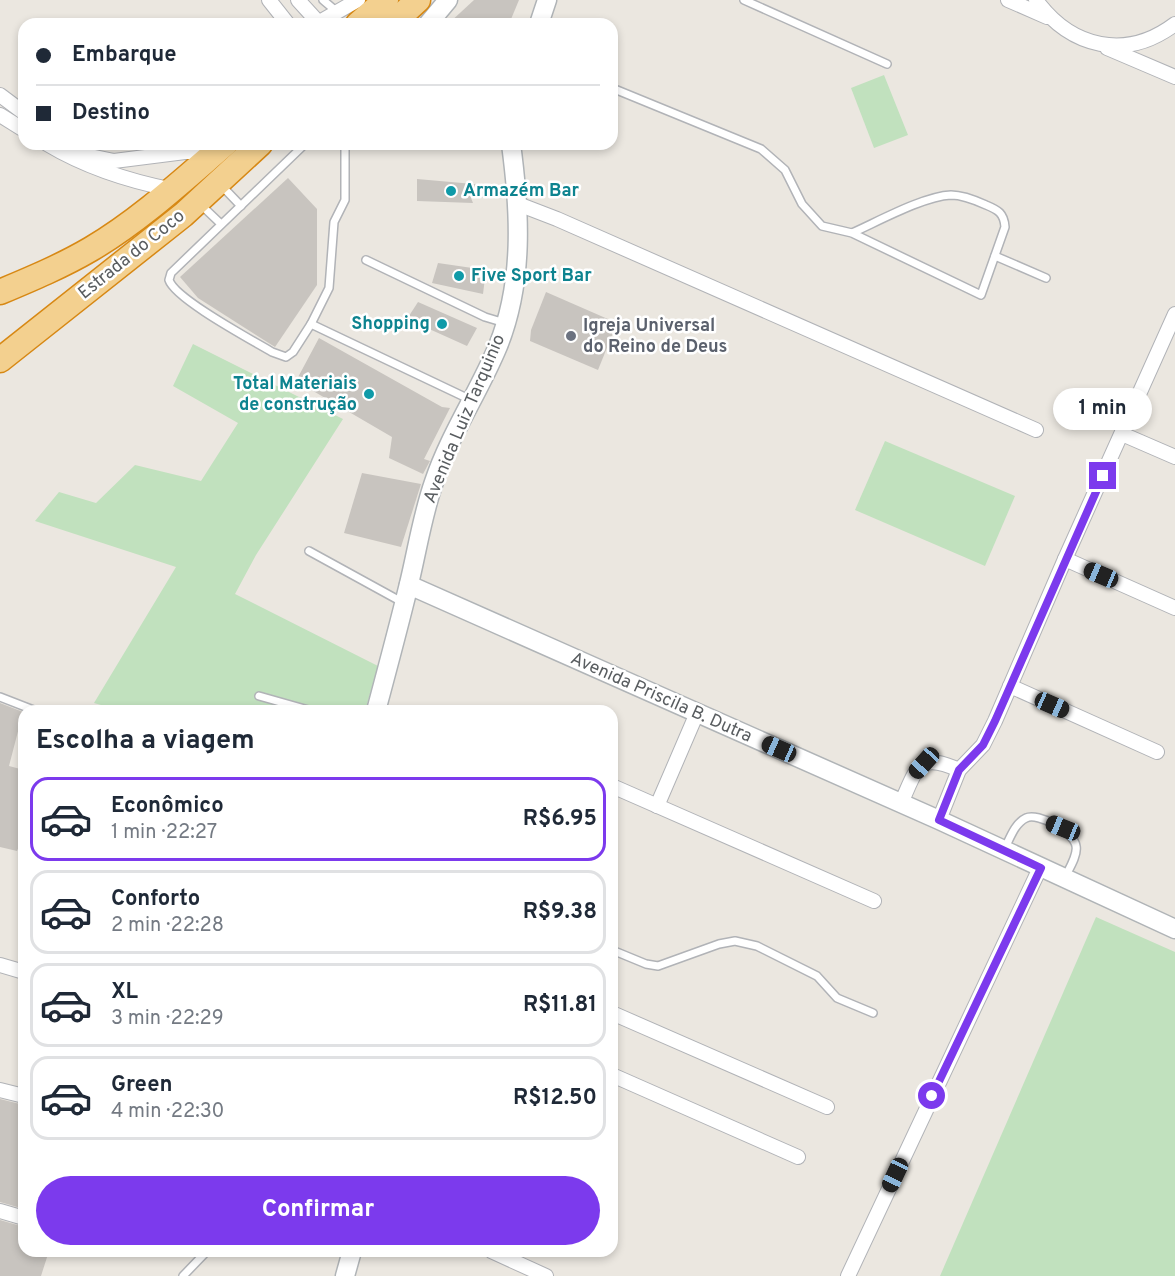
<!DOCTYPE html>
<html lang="pt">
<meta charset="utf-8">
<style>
:root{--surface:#fff;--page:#f2f2f3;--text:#1f2937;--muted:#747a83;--line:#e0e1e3;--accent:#7c3aed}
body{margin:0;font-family:Overpass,sans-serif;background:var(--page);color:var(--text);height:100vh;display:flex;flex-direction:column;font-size:22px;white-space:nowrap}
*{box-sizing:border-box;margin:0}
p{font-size:20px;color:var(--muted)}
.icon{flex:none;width:33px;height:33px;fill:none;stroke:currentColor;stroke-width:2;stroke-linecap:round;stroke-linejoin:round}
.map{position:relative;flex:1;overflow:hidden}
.details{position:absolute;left:18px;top:705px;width:600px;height:552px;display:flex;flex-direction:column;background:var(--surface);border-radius:18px;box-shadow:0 3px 9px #0003}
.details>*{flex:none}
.hud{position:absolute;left:18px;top:18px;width:600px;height:132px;border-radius:18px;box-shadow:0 3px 9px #0003;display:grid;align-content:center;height:132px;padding:0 18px;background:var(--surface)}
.end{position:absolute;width:27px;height:27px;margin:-14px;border:8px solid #7c3aed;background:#fff;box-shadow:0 0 0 3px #fff}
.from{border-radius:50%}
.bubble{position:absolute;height:42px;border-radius:21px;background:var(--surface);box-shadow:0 3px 9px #0003;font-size:20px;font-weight:700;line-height:42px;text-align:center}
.car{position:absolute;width:18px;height:36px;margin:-18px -9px;border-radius:8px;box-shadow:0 0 4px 2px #0007;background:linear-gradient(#222 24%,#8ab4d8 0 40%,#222 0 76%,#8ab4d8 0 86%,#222 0)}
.hud b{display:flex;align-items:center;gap:21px;height:57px;font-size:22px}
.hud b+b{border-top:2px solid var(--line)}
.hud i{width:15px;height:15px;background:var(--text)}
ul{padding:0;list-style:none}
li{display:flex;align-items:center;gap:18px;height:84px;margin:0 12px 9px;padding:0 6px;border:3px solid var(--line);border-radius:18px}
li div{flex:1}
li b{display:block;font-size:22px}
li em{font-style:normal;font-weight:700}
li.active{border-color:var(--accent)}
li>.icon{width:54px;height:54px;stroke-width:1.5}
h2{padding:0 18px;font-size:27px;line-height:72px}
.primary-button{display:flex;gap:12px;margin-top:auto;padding:12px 18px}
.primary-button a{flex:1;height:69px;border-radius:36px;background:var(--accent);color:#fff;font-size:24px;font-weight:700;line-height:69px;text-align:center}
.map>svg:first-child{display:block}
.green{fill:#c1e1be}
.building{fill:#c8c4bf}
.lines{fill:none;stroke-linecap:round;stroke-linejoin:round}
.lane-casing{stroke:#b1b3b7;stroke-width:10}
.street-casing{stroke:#b1b3b7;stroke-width:16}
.secondary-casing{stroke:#b0b4b7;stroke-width:21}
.highway-casing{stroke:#d78814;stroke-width:27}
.lane{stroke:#fff;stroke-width:7}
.street{stroke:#fff;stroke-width:14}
.secondary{stroke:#fff;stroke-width:18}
.highway{stroke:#f3d08f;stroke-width:24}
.route{stroke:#7c3aed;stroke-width:8}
.culture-dot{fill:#0f9aa8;stroke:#fff;stroke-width:2}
.worship-dot{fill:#6b7280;stroke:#fff;stroke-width:2}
.labels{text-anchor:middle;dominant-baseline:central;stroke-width:5;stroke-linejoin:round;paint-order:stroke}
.culture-label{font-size:18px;font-weight:bold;fill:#0d838f;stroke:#fff;text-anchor:start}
.street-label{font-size:18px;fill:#595d60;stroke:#fff}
.worship-label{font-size:18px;font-weight:bold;fill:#5b616d;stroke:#fff;text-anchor:start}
</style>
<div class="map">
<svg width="1175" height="1276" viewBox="0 0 1175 1276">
<rect width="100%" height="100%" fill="#ebe7e0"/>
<g class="green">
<polygon points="884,75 908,135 874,148 851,88"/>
<polygon points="193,344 343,419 256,555 235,594 378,666 365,711 122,711 94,703 176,567 35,521 59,492 96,503 135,465 201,481 238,423 173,386"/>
<polygon points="885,441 1015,496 985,566 855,510"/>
<polygon points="1096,917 1175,952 1175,1276 940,1276"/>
</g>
<g class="building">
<polygon points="474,0 519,0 509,24 448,24"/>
<polygon points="288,178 317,209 317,285 275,347 198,298 180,277"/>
<polygon points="417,179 485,185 487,198 471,198 473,203 417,201"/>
<polygon points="438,263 486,270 483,294 432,283"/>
<polygon points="546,292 617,323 598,370 530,341 531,330"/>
<polygon points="418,302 477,328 467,346 407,319"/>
<polygon points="319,338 442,407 450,408 424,459 430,461 423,474 389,458 392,437 296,381"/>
<polygon points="362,473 421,484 401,547 344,533"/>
<polygon points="0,703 23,712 9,766 24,770 24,835 17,851 0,847"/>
<polygon points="0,1099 24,1105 24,1209 0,1202"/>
<polygon points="0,1220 24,1227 24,1251 49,1251 41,1276 0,1276"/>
</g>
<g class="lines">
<g class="lane-casing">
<g id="lane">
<polyline points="323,0 336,11"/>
<polyline points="744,0 887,64"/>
<path d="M 612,88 L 761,149 L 785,170 L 802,204 L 822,226 L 852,233 L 981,295 L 1005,227 C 1004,213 998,210 986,205 C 975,200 963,195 951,195 C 924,196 877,222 852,233"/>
<path d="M 305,144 L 171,273 L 169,280 C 175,299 252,340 272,352 L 286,357 L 293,352 L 311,324 L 329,288 L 334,222 L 345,200 L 345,144"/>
<polyline points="220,184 241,206"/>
<polyline points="199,203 221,224"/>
<polyline points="995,256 1046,278"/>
<polyline points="366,260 485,317 505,323"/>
<polyline points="311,324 471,400"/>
<polyline points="309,551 402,602"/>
<polyline points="259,696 312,711"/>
<polyline points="0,697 36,711"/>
<path d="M 1005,848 C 1010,838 1015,823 1026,818 C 1038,812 1074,832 1076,846 C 1078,855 1069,869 1065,877"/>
<polyline points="612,950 646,964 658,966 719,944 735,941 757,946 817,976 837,998 873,1013"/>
<polyline points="183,1276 207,1251"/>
</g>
</g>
<g class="street-casing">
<g id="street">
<polyline points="269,0 288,24"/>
<polyline points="298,0 318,22"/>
<polyline points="1008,0 1047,17"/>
<path d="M 1036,0 C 1071,48 1126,61 1175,24"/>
<polyline points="316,24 358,0"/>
<polyline points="1107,48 1175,77"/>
<polyline points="0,95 24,113"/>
<polyline points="0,115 24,130"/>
<path d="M 47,144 C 87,168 128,181 174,190"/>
<polyline points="70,144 90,156 114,161 185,152 214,152"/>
<polyline points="518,204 557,219 1036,430"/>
<polyline points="1122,434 1175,457"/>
<polyline points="1065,559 1175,608"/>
<polyline points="1010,686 1157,752"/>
<polyline points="612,786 874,901"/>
<path d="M 901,803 C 917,769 917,751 959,770"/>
<polyline points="657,806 697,713"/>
<polyline points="939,820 959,770 983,745 995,721 1065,559 1175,314"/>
<polyline points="0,965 24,972"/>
<polyline points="612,1013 827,1107"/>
<polyline points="612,1075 798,1157"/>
<polyline points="0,1090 24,1096"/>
<polyline points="0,1211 24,1218"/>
<polyline points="491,1251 546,1276"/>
<polyline points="848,1276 1040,868"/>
</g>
</g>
<g class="secondary-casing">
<g id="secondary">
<polyline points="428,24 448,0"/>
<polyline points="539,24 547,0"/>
<polyline points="409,585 939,820 1175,929"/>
<path d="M 376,711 C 387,670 398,629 408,588 C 417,552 422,516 434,482 C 450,434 479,392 498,346 C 524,282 520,211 511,144"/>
<polyline points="345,1276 352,1251"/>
</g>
</g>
<g class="highway-casing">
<g id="highway">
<polyline points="358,24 386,0"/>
<polyline points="392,24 418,0"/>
<path d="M 0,292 C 31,279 62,266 91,249 C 140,220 182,181 225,144"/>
<polyline points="0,360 183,215 260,144"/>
</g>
</g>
<use href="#lane" class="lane"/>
<use href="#street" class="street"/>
<use href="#secondary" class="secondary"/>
<use href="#highway" class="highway"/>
</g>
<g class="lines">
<polyline class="route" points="932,1096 1041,868 939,820 959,770 983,745 995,721 1103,476"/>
</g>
<g class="culture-dot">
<circle cx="451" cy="191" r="6"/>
<circle cx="459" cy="276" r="6"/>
<circle cx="442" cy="324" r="6"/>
<circle cx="369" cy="394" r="6"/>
</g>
<circle class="worship-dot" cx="571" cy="336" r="6"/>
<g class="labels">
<g class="culture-label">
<text x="463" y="191">Armazém Bar</text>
<text x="471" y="276">Five Sport Bar</text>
<text x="430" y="324" text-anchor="end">Shopping</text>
<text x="357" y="384" text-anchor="end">Total Materiais<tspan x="357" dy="21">de construção</tspan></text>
</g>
<g class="street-label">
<text transform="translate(132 255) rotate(-39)">Estrada do Coco</text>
<text transform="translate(465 419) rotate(-67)">Avenida Luiz Tarquinio</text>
<text transform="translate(661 698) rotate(24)">Avenida Priscila B. Dutra</text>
</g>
<g class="worship-label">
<text x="583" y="326">Igreja Universal<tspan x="583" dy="21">do Reino de Deus</tspan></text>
</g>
</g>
</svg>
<i class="end from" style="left:932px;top:1096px"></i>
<i class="end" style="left:1103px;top:476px"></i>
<div class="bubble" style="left:1053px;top:388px;width:99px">1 min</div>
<i class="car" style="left:1101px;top:575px;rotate:293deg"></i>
<i class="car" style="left:1052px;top:705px;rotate:114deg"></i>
<i class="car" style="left:779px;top:749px;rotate:294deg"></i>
<i class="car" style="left:924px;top:763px;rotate:222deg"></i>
<i class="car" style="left:1063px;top:828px;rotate:292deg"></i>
<i class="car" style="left:895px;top:1175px;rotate:205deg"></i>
<div class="hud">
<b><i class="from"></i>Embarque</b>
<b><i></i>Destino</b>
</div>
<section class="details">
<h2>Escolha a viagem</h2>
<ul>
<li class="active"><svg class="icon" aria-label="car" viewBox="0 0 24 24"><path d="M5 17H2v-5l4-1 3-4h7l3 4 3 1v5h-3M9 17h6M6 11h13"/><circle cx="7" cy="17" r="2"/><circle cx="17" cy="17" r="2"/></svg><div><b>Econômico</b><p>1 min · 22:27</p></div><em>R$6.95</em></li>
<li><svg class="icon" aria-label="car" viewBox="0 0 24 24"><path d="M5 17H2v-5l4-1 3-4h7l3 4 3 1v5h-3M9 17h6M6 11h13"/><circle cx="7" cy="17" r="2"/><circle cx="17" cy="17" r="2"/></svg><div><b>Conforto</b><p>2 min · 22:28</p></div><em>R$9.38</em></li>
<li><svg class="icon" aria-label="car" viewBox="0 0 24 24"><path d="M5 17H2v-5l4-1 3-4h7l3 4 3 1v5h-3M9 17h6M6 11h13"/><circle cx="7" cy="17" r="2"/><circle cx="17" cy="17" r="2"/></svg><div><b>XL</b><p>3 min · 22:29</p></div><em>R$11.81</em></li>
<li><svg class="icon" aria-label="car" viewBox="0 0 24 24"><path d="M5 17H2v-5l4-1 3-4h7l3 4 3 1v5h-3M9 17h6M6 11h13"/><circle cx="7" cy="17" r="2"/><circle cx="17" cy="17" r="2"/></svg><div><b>Green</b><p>4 min · 22:30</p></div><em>R$12.50</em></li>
</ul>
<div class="primary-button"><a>Confirmar</a></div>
</section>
</div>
